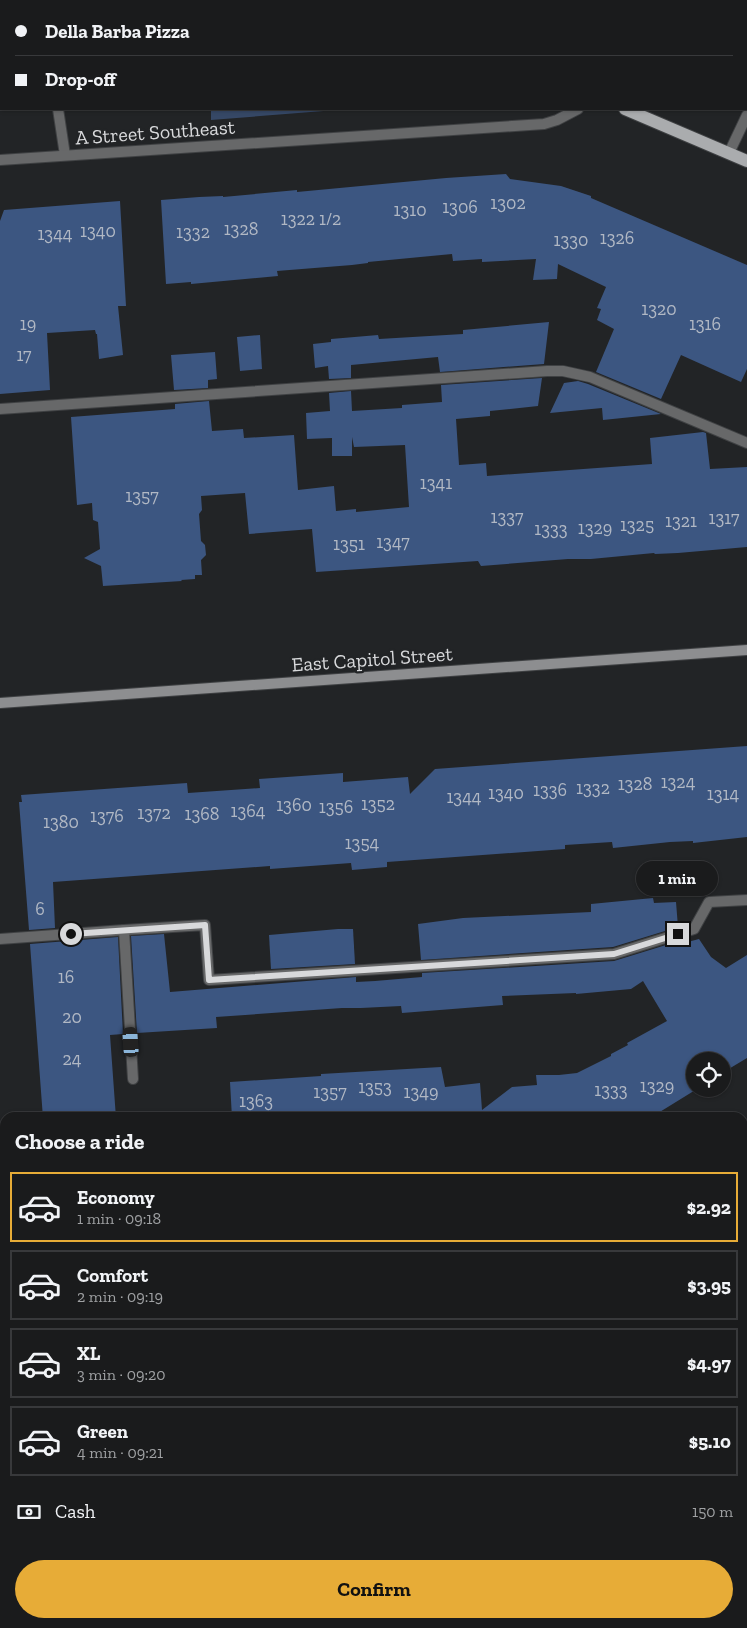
<!DOCTYPE html>
<meta charset="utf-8">
<style>
:root{--surface:#1a1b1c;--page:#232425;--text:#f1f3f6;--muted:#9fa1a3;--line:#38393b;--accent:#e7ac37}
body{margin:0;font-family:"Zilla Slab",serif;background:var(--page);color:var(--text);height:100vh;display:flex;flex-direction:column;font-size:19px;white-space:nowrap}
*{box-sizing:border-box;margin:0}
p{font-size:16px;color:var(--muted)}
.icon{flex:none;width:28px;height:28px;fill:none;stroke:currentColor;stroke-width:2;stroke-linecap:round;stroke-linejoin:round}
.map{position:relative;flex:1;overflow:hidden}
.side{position:absolute;left:0px;top:1112px;width:748px;height:516px;display:flex;flex-direction:column;background:var(--surface);border-radius:15px 15px 0 0;box-shadow:0 1px 4px #0004,0 0 0 1px var(--line)}
.side>*{flex:none}
.top-card{position:absolute;left:0px;top:0px;width:748px;height:110px;box-shadow:0 1px 4px #0004,0 0 0 1px var(--line);display:grid;align-content:center;height:110px;padding:0 15px;background:var(--surface)}
.buttons{position:absolute;left:686px;top:1052px;display:grid;gap:10px}
.buttons a{display:grid;place-items:center;width:45px;height:45px;border-radius:50%;background:var(--surface);box-shadow:0 1px 4px #0004,0 0 0 1px var(--line);font-size:25px}
.end{position:absolute;width:22px;height:22px;margin:-11px;border:6px solid #d8d9db;background:#111;box-shadow:0 0 0 2px #111}
.from{border-radius:50%}
.bubble{position:absolute;height:35px;border-radius:18px;background:var(--surface);box-shadow:0 1px 4px #0004,0 0 0 1px var(--line);font-size:16px;font-weight:700;line-height:35px;text-align:center}
.car{position:absolute;width:15px;height:30px;margin:-15px -8px;border-radius:6px;box-shadow:0 0 4px 1px #0007;background:linear-gradient(#222 24%,#8ab4d8 0 40%,#222 0 76%,#8ab4d8 0 86%,#222 0)}
.top-card b{display:flex;align-items:center;gap:18px;height:48px;font-size:19px}
.top-card b+b{border-top:1px solid var(--line)}
.top-card i{width:12px;height:12px;background:var(--text)}
ul{padding:0;list-style:none}
li{display:flex;align-items:center;gap:15px;height:70px;margin:0 10px 8px;padding:0 5px;border:2px solid var(--line);border-radius:0px}
li div{flex:1}
li b{display:block;font-size:19px}
li em{font-style:normal;font-weight:700}
li.current{border-color:var(--accent)}
li>.icon{width:45px;height:45px;stroke-width:1.5}
h2{padding:0 15px;font-size:22px;line-height:60px}
.pay{display:flex;align-items:center;gap:12px;height:55px;padding:0 15px;font-size:19px}
.pay p{margin-inline-start:auto}
.action{display:flex;gap:10px;margin-top:auto;padding:10px 15px}
.action a{flex:1;height:58px;border-radius:30px;background:var(--accent);color:#111;font-size:20px;font-weight:700;line-height:58px;text-align:center}
.map>svg:first-child{display:block}
.green{fill:#364866}
.building{fill:#3c5681}
.lines{fill:none;stroke-linecap:round;stroke-linejoin:round}
.lane-casing{stroke:#3f4143;stroke-width:12}
.street-casing{stroke:#3f4143;stroke-width:12}
.secondary-casing{stroke:#3f4143;stroke-width:12}
.primary-casing{stroke:#3f4143;stroke-width:14}
.lane{stroke:#676869;stroke-width:10}
.street{stroke:#676869;stroke-width:10}
.secondary{stroke:#8d8e90;stroke-width:10}
.primary{stroke:#aaacae;stroke-width:12}
.route{stroke:#d8d9db;stroke-width:6}
.labels{text-anchor:middle;dominant-baseline:central;stroke-width:4.5;stroke-linejoin:round;paint-order:stroke}
.number-label{font-size:18px;fill:#b1b8c4}
.street-label{font-size:20px;fill:#d8d9db;stroke:#222426}
</style>
<div class="map">
<svg width="747" height="1628" viewBox="0 0 747 1628">
<rect width="100%" height="100%" fill="#222426"/>
<polygon class="green" points="211,109 349,109 211,120"/>
<g class="building">
<polygon points="506,174 510,179 561,186 591,196 591,198 747,265 747,369 741,382 681,355 661,399 596,372 614,329 597,320 601,309 597,308 606,287 558,264 557,279 533,280 536,259 482,262 482,259 453,261 452,254 368,262 368,263 352,265 277,271 278,276 191,284 191,282 166,284 161,200 199,197 223,196 223,197 297,190 297,192 446,178"/>
<polygon points="120,201 126,306 118,306 123,355 99,359 97,334 96,334 95,330 47,333 50,390 0,394 0,221 4,210"/>
<polygon points="549,322 544,364 440,372 438,357 351,365 351,378 329,379 328,366 315,368 313,344 331,342 331,339 378,335 379,339 463,334 463,330"/>
<polygon points="260,335 262,369 240,371 237,337"/>
<polygon points="215,352 217,379 208,380 208,388 174,390 171,355"/>
<polygon points="542,378 538,406 490,411 490,416 456,419 459,465 486,463 487,476 652,464 650,438 703,432 706,433 710,469 747,467 747,547 678,553 655,554 654,553 591,559 568,559 481,566 478,561 316,572 312,529 249,534 245,493 201,496 202,510 199,514 201,541 205,545 206,555 201,560 202,575 195,575 195,579 181,580 182,581 103,586 101,566 84,558 100,549 98,522 93,520 92,503 77,505 71,417 175,409 175,404 209,401 212,431 243,429 244,438 294,435 298,490 334,486 336,511 356,509 356,512 409,507 405,445 354,447 352,437 352,456 332,456 332,438 307,439 306,413 330,411 329,393 351,391 352,411 402,408 402,405 442,402 441,385"/>
<polygon points="578,381 588,384 661,414 603,420 602,408 550,413 564,383"/>
<polygon points="747,746 747,837 693,843 693,841 670,842 613,848 612,842 565,845 565,849 387,862 387,867 352,870 351,863 270,869 270,866 53,882 55,928 29,930 19,802 22,802 21,795 187,783 188,793 260,788 259,779 343,773 343,782 408,777 410,794 435,769"/>
<polygon points="653,898 654,903 676,902 678,927 613,947 421,960 418,924 463,918 591,912 591,904"/>
<polygon points="338,929 353,929 355,964 271,969 269,935"/>
<polygon points="164,934 170,992 356,977 356,982 375,981 422,977 422,973 614,961 679,941 680,944 699,939 711,957 726,968 747,955 747,1058 722,1073 722,1061 695,1061 695,1089 697,1089 650,1118 232,1118 230,1082 321,1076 321,1074 441,1067 445,1087 480,1083 482,1110 512,1087 537,1085 536,1075 559,1075 577,1073 611,1056 611,1054 628,1045 627,1043 667,1021 643,981 631,989 576,994 576,993 502,996 503,1005 402,1013 401,1006 361,1008 342,1008 216,1017 217,1028 137,1033 131,936"/>
<polygon points="118,937 123,1034 110,1035 116,1118 43,1118 30,944"/>
</g>
<g class="lines">
<g class="lane-casing">
<g id="lane">
<polyline points="0,61 1,61"/>
<polyline points="58,109 65,155"/>
<polyline points="729,153 747,115"/>
<polyline points="0,409 547,371 563,371 590,377 747,443"/>
<polyline points="0,939 124,930"/>
<polyline points="133,1079 124,930 205,925 209,980 614,954 694,929 709,902 747,900"/>
<polyline points="742,1489 747,1488"/>
<polyline points="550,1624 551,1628"/>
</g>
</g>
<g class="street-casing">
<g id="street">
<polyline points="0,160 544,124 557,120 578,109"/>
<polyline points="0,1243 5,1243"/>
</g>
</g>
<g class="secondary-casing">
<g id="secondary">
<polyline points="0,703 747,650"/>
<polyline points="0,1472 5,1544"/>
<polyline points="12,1624 12,1628"/>
</g>
</g>
<g class="primary-casing">
<g id="primary">
<polyline points="376,0 379,1"/>
<polyline points="625,109 747,161"/>
<polyline points="742,1181 747,1178"/>
<polyline points="33,1628 39,1624"/>
</g>
</g>
<use href="#lane" class="lane"/>
<use href="#street" class="street"/>
<use href="#secondary" class="secondary"/>
<use href="#primary" class="primary"/>
</g>
<g class="lines">
<polyline class="route" points="71,934 205,925 209,980 614,954 678,934"/>
</g>
<g class="labels">
<g class="number-label">
<text x="508" y="203">1302</text>
<text x="460" y="207">1306</text>
<text x="410" y="210">1310</text>
<text x="311" y="219">1322 1/2</text>
<text x="241" y="229">1328</text>
<text x="98" y="231">1340</text>
<text x="193" y="232">1332</text>
<text x="55" y="234">1344</text>
<text x="617" y="238">1326</text>
<text x="571" y="240">1330</text>
<text x="659" y="309">1320</text>
<text x="28" y="324">19</text>
<text x="705" y="324">1316</text>
<text x="24" y="355">17</text>
<text x="436" y="483">1341</text>
<text x="142" y="496">1357</text>
<text x="507" y="517">1337</text>
<text x="724" y="518">1317</text>
<text x="681" y="521">1321</text>
<text x="637" y="525">1325</text>
<text x="595" y="528">1329</text>
<text x="551" y="529">1333</text>
<text x="393" y="542">1347</text>
<text x="349" y="544">1351</text>
<text x="678" y="782">1324</text>
<text x="635" y="784">1328</text>
<text x="593" y="788">1332</text>
<text x="550" y="790">1336</text>
<text x="506" y="793">1340</text>
<text x="723" y="794">1314</text>
<text x="464" y="797">1344</text>
<text x="378" y="804">1352</text>
<text x="294" y="805">1360</text>
<text x="336" y="807">1356</text>
<text x="248" y="811">1364</text>
<text x="154" y="813">1372</text>
<text x="202" y="814">1368</text>
<text x="107" y="816">1376</text>
<text x="61" y="822">1380</text>
<text x="362" y="843">1354</text>
<text x="40" y="909">6</text>
<text x="66" y="977">16</text>
<text x="72" y="1017">20</text>
<text x="72" y="1059">24</text>
<text x="657" y="1086">1329</text>
<text x="375" y="1087">1353</text>
<text x="611" y="1090">1333</text>
<text x="330" y="1092">1357</text>
<text x="421" y="1092">1349</text>
<text x="256" y="1101">1363</text>
</g>
<g class="street-label">
<text transform="translate(155 132) rotate(-4)">A Street Southeast</text>
<text transform="translate(372 659) rotate(-4)">East Capitol Street</text>
</g>
</g>
</svg>
<div class="buttons">
<a><svg class="icon" aria-label="locate" viewBox="0 0 24 24"><circle cx="12" cy="12" r="6"/><path d="M12 2v4M12 18v4M2 12h4M18 12h4"/></svg></a>
</div>
<i class="end from" style="left:71px;top:934px"></i>
<i class="end" style="left:678px;top:934px"></i>
<div class="bubble" style="left:636px;top:861px;width:82px">1 min</div>
<i class="car" style="left:131px;top:1042px;rotate:356deg"></i>
<div class="top-card">
<b><i class="from"></i>Della Barba Pizza</b>
<b><i></i>Drop-off</b>
</div>
<section class="side">
<h2>Choose a ride</h2>
<ul>
<li class="current"><svg class="icon" aria-label="car" viewBox="0 0 24 24"><path d="M5 17H2v-5l4-1 3-4h7l3 4 3 1v5h-3M9 17h6M6 11h13"/><circle cx="7" cy="17" r="2"/><circle cx="17" cy="17" r="2"/></svg><div><b>Economy</b><p>1 min · 09:18</p></div><em>$2.92</em></li>
<li><svg class="icon" aria-label="car" viewBox="0 0 24 24"><path d="M5 17H2v-5l4-1 3-4h7l3 4 3 1v5h-3M9 17h6M6 11h13"/><circle cx="7" cy="17" r="2"/><circle cx="17" cy="17" r="2"/></svg><div><b>Comfort</b><p>2 min · 09:19</p></div><em>$3.95</em></li>
<li><svg class="icon" aria-label="car" viewBox="0 0 24 24"><path d="M5 17H2v-5l4-1 3-4h7l3 4 3 1v5h-3M9 17h6M6 11h13"/><circle cx="7" cy="17" r="2"/><circle cx="17" cy="17" r="2"/></svg><div><b>XL</b><p>3 min · 09:20</p></div><em>$4.97</em></li>
<li><svg class="icon" aria-label="car" viewBox="0 0 24 24"><path d="M5 17H2v-5l4-1 3-4h7l3 4 3 1v5h-3M9 17h6M6 11h13"/><circle cx="7" cy="17" r="2"/><circle cx="17" cy="17" r="2"/></svg><div><b>Green</b><p>4 min · 09:21</p></div><em>$5.10</em></li>
</ul>
<div class="pay"><svg class="icon" aria-label="cash" viewBox="0 0 24 24"><path d="M3 7h18v10H3z"/><circle cx="12" cy="12" r="2"/></svg>Cash<p>150 m</p></div>
<div class="action"><a>Confirm</a></div>
</section>
</div>
